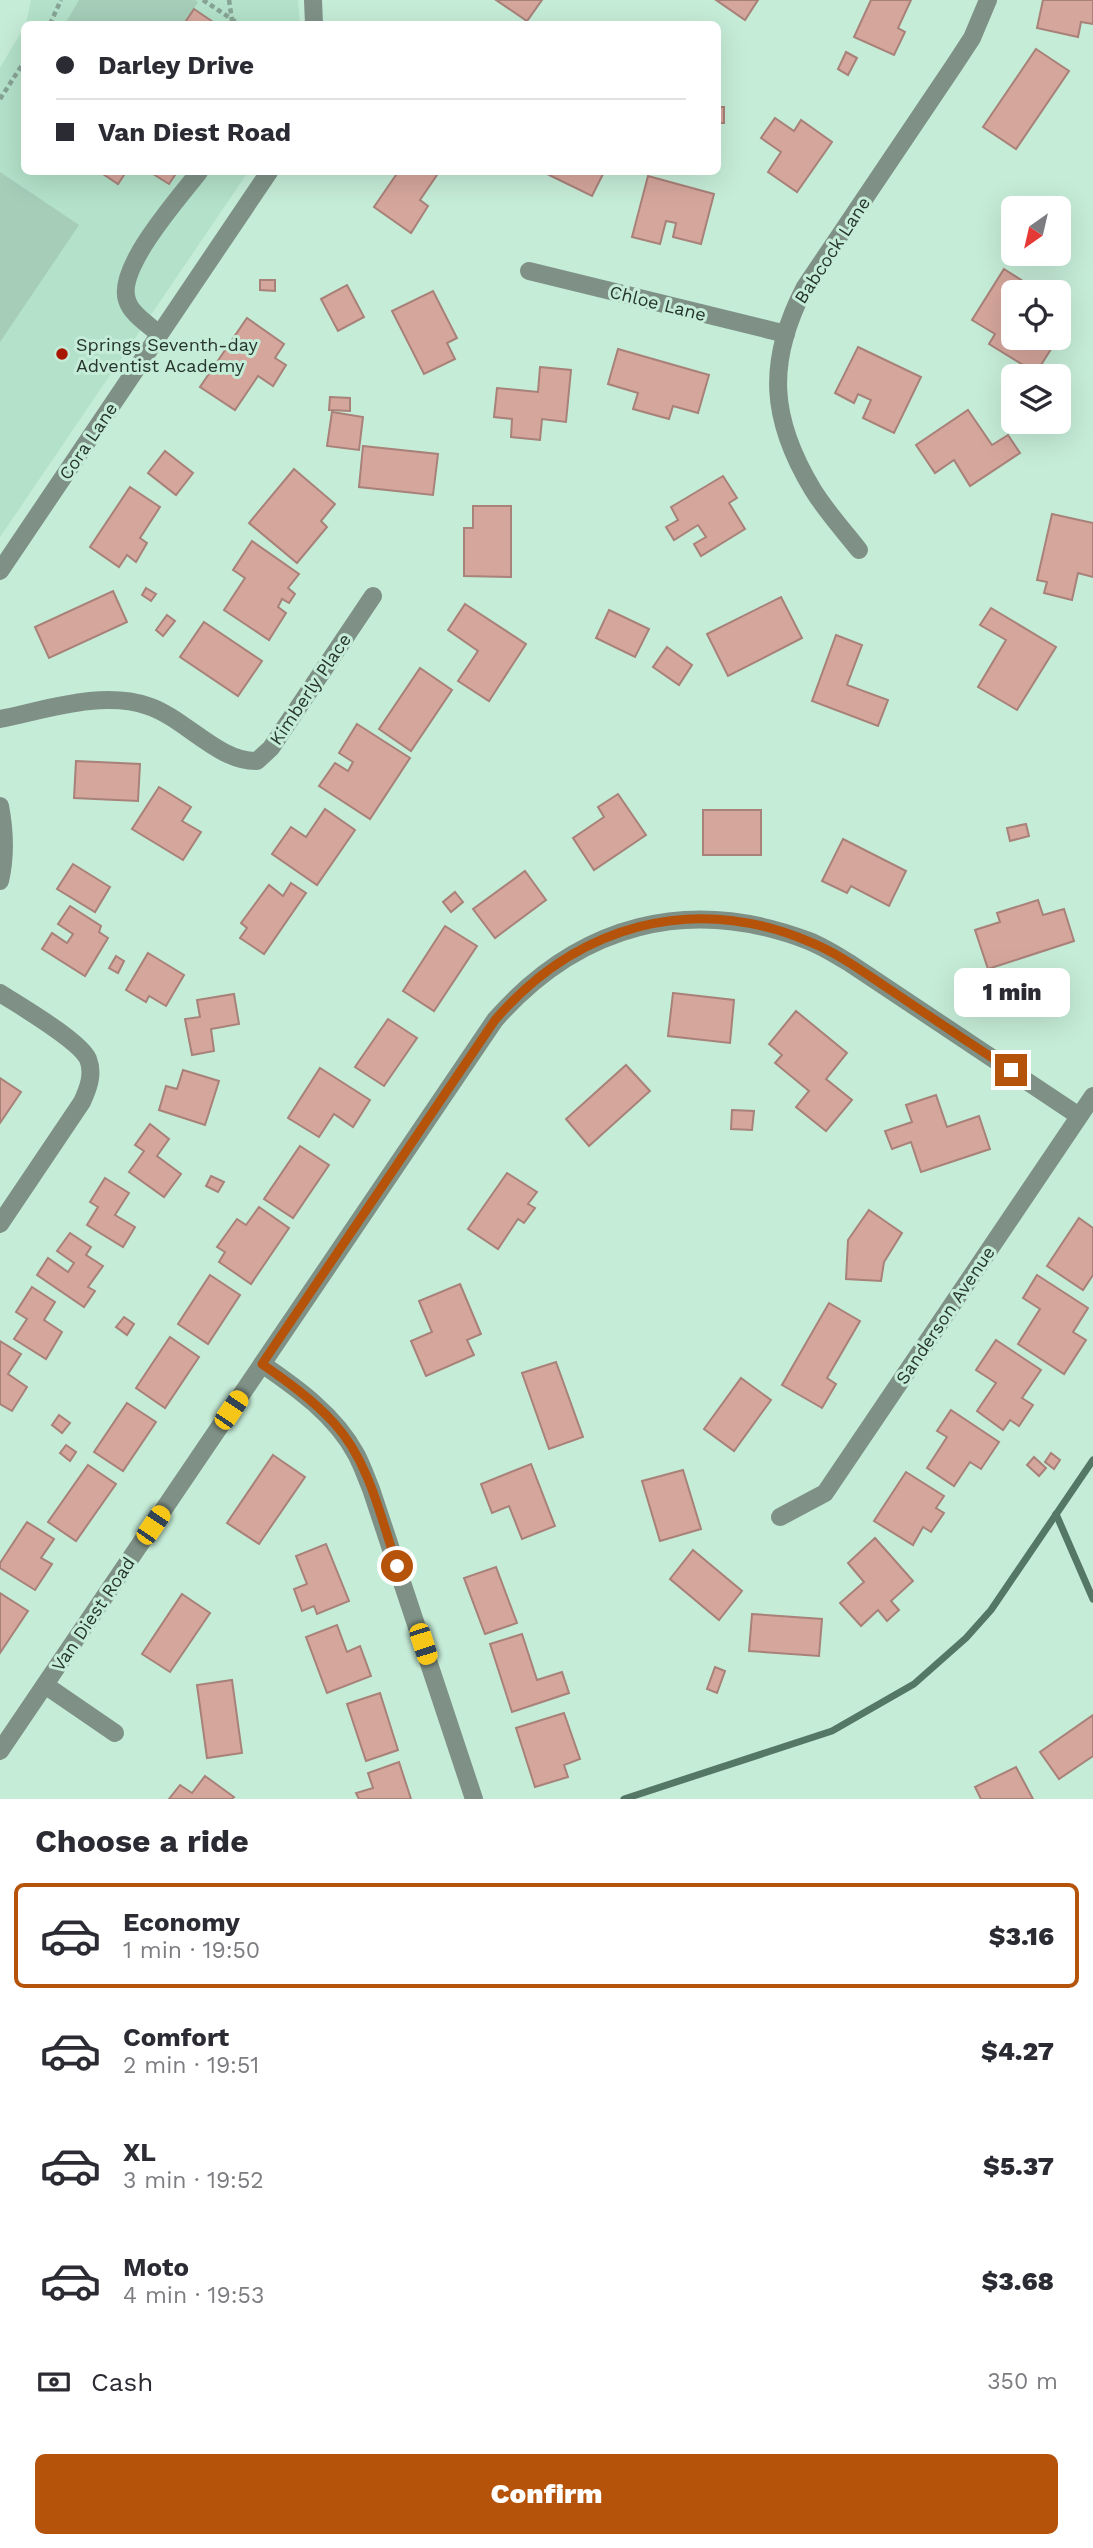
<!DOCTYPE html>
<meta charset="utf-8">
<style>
:root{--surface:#fff;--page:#f7f7f7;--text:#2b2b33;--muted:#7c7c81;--line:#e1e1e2;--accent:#b45309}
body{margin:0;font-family:"Work Sans",sans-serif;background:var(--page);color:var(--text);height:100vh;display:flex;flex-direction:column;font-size:26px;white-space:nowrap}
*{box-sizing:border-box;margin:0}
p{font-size:23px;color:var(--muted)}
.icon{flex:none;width:38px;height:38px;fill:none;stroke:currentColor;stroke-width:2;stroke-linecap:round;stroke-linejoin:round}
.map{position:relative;height:1799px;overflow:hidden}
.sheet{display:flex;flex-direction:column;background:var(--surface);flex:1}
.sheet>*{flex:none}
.top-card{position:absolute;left:21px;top:21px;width:700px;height:154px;border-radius:10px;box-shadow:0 7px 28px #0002;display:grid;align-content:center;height:154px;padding:0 35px;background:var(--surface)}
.needle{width:46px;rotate:214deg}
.buttons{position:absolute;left:1001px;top:196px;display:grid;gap:14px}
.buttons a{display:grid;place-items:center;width:70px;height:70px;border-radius:10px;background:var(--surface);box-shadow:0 7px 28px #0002;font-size:35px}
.end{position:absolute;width:32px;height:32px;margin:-16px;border:9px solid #b45309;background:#fff;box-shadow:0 0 0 4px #fff}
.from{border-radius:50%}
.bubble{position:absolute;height:49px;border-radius:10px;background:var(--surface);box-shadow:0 7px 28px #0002;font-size:23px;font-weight:800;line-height:49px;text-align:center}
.car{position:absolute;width:21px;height:42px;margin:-21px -10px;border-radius:9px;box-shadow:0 0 5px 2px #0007;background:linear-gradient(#f5c518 24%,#345 0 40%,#f5c518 0 76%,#345 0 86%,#f5c518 0)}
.top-card b{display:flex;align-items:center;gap:24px;height:66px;font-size:26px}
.top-card b+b{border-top:2px solid var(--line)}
.top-card i{width:18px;height:18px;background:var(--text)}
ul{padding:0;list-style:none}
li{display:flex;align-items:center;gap:21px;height:105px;margin:0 14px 10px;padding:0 21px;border:4px solid transparent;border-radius:10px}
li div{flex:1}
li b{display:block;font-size:26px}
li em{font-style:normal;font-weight:800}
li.selected{border-color:var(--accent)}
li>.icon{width:63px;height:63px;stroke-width:1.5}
h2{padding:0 35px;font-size:32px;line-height:84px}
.pay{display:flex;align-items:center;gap:18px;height:77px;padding:0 35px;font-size:26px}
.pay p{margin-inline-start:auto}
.primary-button{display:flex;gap:14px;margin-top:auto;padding:14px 35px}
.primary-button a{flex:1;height:80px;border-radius:10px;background:var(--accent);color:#fff;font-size:28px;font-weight:800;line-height:80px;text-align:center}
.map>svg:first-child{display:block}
.built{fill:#b3e1c9}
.green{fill:#a5cdb8}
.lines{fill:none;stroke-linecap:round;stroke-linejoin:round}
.stream{stroke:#557866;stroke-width:7}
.building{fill:#d5a69c;stroke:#a88179;stroke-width:2}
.path{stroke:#86a393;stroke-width:4.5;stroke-dasharray:5 3.5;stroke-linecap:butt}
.minor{stroke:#7f9187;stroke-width:18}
.route{stroke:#b45309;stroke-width:9}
.poi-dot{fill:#a81701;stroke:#c5ecd7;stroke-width:2.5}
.labels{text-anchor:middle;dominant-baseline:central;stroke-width:6;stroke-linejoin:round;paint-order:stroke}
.street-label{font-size:18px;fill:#26352d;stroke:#c5ecd7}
.poi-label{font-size:18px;fill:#26352d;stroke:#c5ecd7;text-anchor:start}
</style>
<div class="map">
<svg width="1093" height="1799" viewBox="0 0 1093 1799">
<rect width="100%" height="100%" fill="#c5ecd7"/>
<g class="built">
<polygon points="31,0 298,0 300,24 26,24"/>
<polygon points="24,27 24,172 248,172 0,537 0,68"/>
</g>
<g class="green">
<polygon points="79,0 195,0 198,2 184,24 65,24"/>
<polygon points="0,172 79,225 0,342"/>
</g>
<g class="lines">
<g class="stream">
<polyline points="1056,1514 1093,1599"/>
<polyline points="624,1799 832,1731 914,1684 966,1638 991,1610 1093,1460"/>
</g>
</g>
<g class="building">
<polygon points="496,0 542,0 527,21"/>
<polygon points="716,0 758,0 745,20"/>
<polygon points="871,0 911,0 898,28 905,32 894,55 854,37"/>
<polygon points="1043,0 1093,0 1093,24 1081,22 1078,37 1037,28"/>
<polygon points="194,9 216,24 184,24"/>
<polygon points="1036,49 1069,71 1016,149 983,127"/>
<polygon points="846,52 857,58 848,75 838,69"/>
<rect x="718" y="107" width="6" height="16"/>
<polygon points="775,118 794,131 801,120 832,142 797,192 768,172 781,152 761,138"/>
<polygon points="100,172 126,172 118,184"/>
<polygon points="150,172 177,172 169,184"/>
<polygon points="398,172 439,172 420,200 428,206 411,233 374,207"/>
<polygon points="543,172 604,172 592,196"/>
<polygon points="648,176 714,194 701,244 673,237 676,223 666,221 660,244 632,237"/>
<polygon points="1004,269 1040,292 1013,292 1013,338 1058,338 1036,373 989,344 995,334 972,320"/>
<polygon points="260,280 275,280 275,291 260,290"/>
<polygon points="347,285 364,317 338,331 321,299"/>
<polygon points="433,291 457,338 447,343 455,359 424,374 392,311"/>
<polygon points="247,318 284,344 275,358 286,365 273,386 258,376 235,410 200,387"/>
<polygon points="858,347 921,377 894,433 863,418 871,400 858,394 854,403 835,393"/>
<polygon points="618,349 709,375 698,413 673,406 669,419 633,409 638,393 608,384"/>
<polygon points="540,367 571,370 566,422 542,419 540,440 511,437 512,419 494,417 497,388 538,392"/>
<polygon points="330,397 350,398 350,411 329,410"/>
<polygon points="968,410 992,445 1008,435 1020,453 970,486 954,460 935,473 916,445"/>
<polygon points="332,412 363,417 359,450 327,446"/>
<polygon points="363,446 438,454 433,495 359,487"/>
<polygon points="165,451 193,473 176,495 148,473"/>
<polygon points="294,469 335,504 321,521 327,527 297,563 249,523"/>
<polygon points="723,476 737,498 729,503 745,529 701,556 694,544 706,537 698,525 674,540 666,527 678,520 671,507"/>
<polygon points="130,487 160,507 140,538 147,543 136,562 127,555 119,567 90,547"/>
<polygon points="473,506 511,506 511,577 464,576 464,528 473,528"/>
<polygon points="1052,514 1093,523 1093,577 1078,573 1072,600 1044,593 1047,582 1037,580"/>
<polygon points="252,541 299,574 288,588 295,594 289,603 282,599 278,607 286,613 269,640 224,610 245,578 233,570"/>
<polygon points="146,588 156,594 151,601 142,595"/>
<polygon points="113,591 127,622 49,658 35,627"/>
<polygon points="781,597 802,638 728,676 707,634"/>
<polygon points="465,604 526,644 489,701 458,681 478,651 448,630"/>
<polygon points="991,608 1056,647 1017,710 978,687 1006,640 980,625"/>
<polygon points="609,610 649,629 635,657 596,638"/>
<polygon points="167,615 175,621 163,636 156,630"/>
<polygon points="204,622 262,661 238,696 180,657"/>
<polygon points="836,635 862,645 847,685 888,700 878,726 812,701"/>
<polygon points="667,647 692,665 679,685 653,667"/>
<polygon points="420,668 452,690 411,751 379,729"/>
<polygon points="357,724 410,758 370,819 319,786 335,763 348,771 353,762 339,753"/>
<polygon points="76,761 140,764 138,801 74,798"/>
<polygon points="159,787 191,807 182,821 201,832 183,860 132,829"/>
<polygon points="618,794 646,835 594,870 573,838 604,817 598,807"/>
<polygon points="325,809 355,830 317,885 272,854 291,827 306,837"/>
<rect x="703" y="810" width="58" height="45"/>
<polygon points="1026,824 1029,836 1010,841 1007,828"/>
<polygon points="843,839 906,871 889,906 851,886 847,893 822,881"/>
<polygon points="73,864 110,887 95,912 57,889"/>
<polygon points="525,871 546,900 495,938 473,909"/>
<polygon points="291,883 306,893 264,954 240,938 247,928 241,923 269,885 283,896"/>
<polygon points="455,892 463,902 451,912 443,902"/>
<polygon points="1038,900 1043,915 1064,909 1074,941 988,969 975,930 1000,922 997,913"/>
<polygon points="70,906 101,926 99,932 108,938 85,976 42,949 52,933 67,943 73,934 58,924"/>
<polygon points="445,926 477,946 434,1011 403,991"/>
<polygon points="148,953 184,975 166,1006 149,996 146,1002 126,990"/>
<polygon points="116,956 124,961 118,973 109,968"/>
<polygon points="673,993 734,1000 730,1043 668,1036"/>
<polygon points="234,994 239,1024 211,1029 214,1051 192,1055 185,1019 200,1017 197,1000"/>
<polygon points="796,1011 847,1053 826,1079 852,1100 826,1131 796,1107 809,1091 775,1063 782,1055 769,1044"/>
<polygon points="388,1019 417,1038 384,1086 355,1067"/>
<polygon points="626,1065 650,1091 589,1146 566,1119"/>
<polygon points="320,1068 370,1100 353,1127 334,1114 319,1137 288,1118"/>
<polygon points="183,1070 219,1081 205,1125 159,1110 166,1086 177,1089"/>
<polygon points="0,1078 21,1092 0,1123"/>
<polygon points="936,1095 947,1127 979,1116 990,1149 921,1172 911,1142 892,1149 885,1131 912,1122 906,1105"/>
<polygon points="732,1110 754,1111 752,1130 731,1129"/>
<polygon points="150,1124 169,1139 157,1156 181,1174 164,1197 129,1172 144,1151 135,1145"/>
<polygon points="300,1146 329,1165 293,1218 264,1199"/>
<polygon points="507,1173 537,1192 528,1204 535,1208 524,1223 518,1219 498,1249 468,1229"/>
<polygon points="211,1176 224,1182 218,1192 206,1186"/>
<polygon points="105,1178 129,1193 115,1215 135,1227 123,1247 87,1225 98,1207 90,1202"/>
<polygon points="259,1207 289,1228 251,1284 219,1262 225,1252 217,1247 237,1219 246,1225"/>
<polygon points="869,1210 902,1233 884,1262 881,1281 846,1279 848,1240"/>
<polygon points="1079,1218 1093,1228 1093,1275 1083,1290 1047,1266"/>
<polygon points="70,1233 91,1247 86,1255 103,1266 88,1287 95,1291 84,1307 37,1275 48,1258 68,1272 74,1263 57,1251"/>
<polygon points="210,1275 240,1295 208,1344 178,1324"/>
<polygon points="1037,1275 1088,1308 1073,1332 1086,1340 1064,1374 1018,1344 1040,1309 1023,1298"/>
<polygon points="460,1284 481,1334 467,1340 474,1355 426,1376 411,1341 432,1332 419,1301"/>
<polygon points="32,1287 55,1302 44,1320 62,1332 46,1359 14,1339 27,1319 16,1312"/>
<polygon points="829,1303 860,1321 827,1378 836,1384 822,1408 782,1385"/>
<polygon points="124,1317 134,1324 127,1335 116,1327"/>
<polygon points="170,1337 199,1357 165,1408 136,1388"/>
<polygon points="996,1340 1041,1370 1022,1398 1033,1405 1019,1426 1010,1420 1003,1430 977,1411 996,1383 976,1370"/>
<polygon points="0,1341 21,1354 8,1374 27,1387 12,1411 0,1404"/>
<polygon points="556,1362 583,1437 549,1449 522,1373"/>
<polygon points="741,1378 771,1400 734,1451 704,1429"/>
<polygon points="127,1403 156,1422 123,1471 94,1452"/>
<polygon points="951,1410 999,1442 981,1469 970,1462 954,1486 927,1468 947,1437 937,1431"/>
<polygon points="59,1415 70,1423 62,1433 52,1425"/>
<polygon points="66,1445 76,1452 70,1461 60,1453"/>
<polygon points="1051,1453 1060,1460 1054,1469 1045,1462"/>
<polygon points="273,1455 305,1477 259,1544 227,1523"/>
<polygon points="1034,1457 1046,1468 1039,1476 1027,1465"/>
<polygon points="531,1464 555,1526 522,1539 509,1506 492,1513 481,1484"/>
<polygon points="88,1465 116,1484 76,1541 48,1522"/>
<polygon points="683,1470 701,1529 660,1541 642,1481"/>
<polygon points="906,1472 944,1496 936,1508 944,1513 931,1532 923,1527 913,1545 874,1521"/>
<polygon points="27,1522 54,1539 41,1558 52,1564 35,1590 0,1568 0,1563"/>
<polygon points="875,1538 913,1581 891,1601 899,1610 887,1621 878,1610 861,1626 840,1603 864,1582 848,1563"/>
<polygon points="326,1544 349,1601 317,1614 314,1606 302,1611 294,1589 307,1584 296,1556"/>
<polygon points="693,1550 742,1591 719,1620 670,1579"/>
<polygon points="496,1567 517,1623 485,1634 464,1578"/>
<polygon points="0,1593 28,1611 0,1653"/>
<polygon points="182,1594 210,1613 170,1672 142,1654"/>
<polygon points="752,1614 822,1619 819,1656 749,1651"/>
<polygon points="337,1625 347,1652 360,1646 371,1676 327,1693 306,1637"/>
<polygon points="522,1634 537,1680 562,1672 569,1693 512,1712 490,1644"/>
<polygon points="715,1667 725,1671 717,1693 707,1689"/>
<polygon points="232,1680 242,1753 207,1758 197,1685"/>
<polygon points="380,1693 398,1750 366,1761 347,1704"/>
<polygon points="564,1713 580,1759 564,1765 568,1777 535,1787 516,1728"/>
<polygon points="1093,1715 1093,1756 1059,1779 1040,1752"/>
<polygon points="399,1762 411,1799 359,1799 356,1793 373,1788 368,1773"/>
<polygon points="1016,1767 1033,1799 981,1799 975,1787"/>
<polygon points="205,1776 234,1797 232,1799 169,1799 180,1785 192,1793"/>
</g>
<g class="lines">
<g class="path">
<polyline points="203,0 239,24"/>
<polyline points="229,0 232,20 230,24"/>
<polyline points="50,24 61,0"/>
<polyline points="0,99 24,62"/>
</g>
<g class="minor">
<polyline points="313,0 314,24"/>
<polyline points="529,271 786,334"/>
<path d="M 159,334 C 148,324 131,314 127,300 C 116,268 179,198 199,172"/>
<path d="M 859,550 C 844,531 826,511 813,490 C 770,419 766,362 805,287 L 955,64 L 972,38 L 988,0"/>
<polyline points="0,571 269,172"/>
<path d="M 0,719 C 46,710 102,690 148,706 C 185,718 218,762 257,761 L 271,748 L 373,596"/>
<path d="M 0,806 C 5,832 6,855 0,881"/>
<path d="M 0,993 C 20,1006 79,1040 88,1059 C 94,1074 88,1089 82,1102 L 0,1224"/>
<path d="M 262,1364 C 297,1388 335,1415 356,1454 C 362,1465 366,1477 371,1489 L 474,1799"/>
<polyline points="780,1517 825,1493 1093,1096"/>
<polyline points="45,1685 115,1733"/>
<path d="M 0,1751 L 495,1020 C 579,924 689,895 809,941 C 824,947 838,956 851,964 L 1079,1116"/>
</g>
</g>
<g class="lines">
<path class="route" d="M 397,1566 C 381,1518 369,1461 334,1423 C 313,1400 288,1382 262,1364 L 495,1020 C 577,925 693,892 810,942 C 840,954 866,974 892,991 C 932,1018 971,1044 1011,1070"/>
</g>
<circle class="poi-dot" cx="62" cy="354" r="7"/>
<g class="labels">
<g class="street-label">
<text transform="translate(832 250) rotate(-57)">Babcock Lane</text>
<text transform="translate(658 303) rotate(14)">Chloe Lane</text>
<text transform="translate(88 441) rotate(-56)">Cora Lane</text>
<text transform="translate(310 689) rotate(-56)">Kimberly Place</text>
<text transform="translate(945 1315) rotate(-56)">Sanderson Avenue</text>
<text transform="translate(93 1614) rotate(-56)">Van Diest Road</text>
</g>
<g class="poi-label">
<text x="76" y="344">Springs Seventh-day<tspan x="76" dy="21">Adventist Academy</tspan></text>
</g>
</g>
</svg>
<div class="buttons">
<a><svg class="needle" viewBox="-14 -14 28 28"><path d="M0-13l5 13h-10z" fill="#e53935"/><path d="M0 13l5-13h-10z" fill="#7c7c81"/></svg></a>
<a><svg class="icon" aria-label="locate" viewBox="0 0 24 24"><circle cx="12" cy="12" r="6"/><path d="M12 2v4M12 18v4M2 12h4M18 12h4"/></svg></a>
<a><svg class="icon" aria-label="layers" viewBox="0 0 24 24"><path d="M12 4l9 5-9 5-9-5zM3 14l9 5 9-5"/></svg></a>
</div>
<i class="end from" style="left:397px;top:1566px"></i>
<i class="end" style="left:1011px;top:1070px"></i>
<div class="bubble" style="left:954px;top:968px;width:116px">1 min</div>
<i class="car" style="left:231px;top:1410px;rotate:34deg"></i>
<i class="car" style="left:153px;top:1525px;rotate:34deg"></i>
<i class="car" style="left:423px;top:1644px;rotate:162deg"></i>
<div class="top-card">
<b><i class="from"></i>Darley Drive</b>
<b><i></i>Van Diest Road</b>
</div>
</div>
<section class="sheet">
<h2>Choose a ride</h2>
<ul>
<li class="selected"><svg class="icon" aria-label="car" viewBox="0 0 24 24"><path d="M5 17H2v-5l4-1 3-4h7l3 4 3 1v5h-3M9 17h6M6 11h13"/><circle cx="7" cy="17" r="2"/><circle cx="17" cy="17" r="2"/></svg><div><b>Economy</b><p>1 min · 19:50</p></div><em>$3.16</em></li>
<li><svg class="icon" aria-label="car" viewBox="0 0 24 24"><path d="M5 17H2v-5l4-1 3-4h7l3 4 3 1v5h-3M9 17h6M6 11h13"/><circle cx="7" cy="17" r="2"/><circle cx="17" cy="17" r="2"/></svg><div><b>Comfort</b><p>2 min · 19:51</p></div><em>$4.27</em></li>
<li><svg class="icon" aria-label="car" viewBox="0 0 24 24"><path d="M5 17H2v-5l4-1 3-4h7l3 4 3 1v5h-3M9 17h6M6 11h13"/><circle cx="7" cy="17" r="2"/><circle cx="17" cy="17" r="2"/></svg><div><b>XL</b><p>3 min · 19:52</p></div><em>$5.37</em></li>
<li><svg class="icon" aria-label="car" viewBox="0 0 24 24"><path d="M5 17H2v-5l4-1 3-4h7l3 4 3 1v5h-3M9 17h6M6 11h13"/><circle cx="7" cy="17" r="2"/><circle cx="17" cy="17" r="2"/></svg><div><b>Moto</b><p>4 min · 19:53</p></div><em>$3.68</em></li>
</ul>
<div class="pay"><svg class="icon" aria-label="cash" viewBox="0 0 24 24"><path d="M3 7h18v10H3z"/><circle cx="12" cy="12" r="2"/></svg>Cash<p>350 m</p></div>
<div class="primary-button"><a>Confirm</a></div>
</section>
